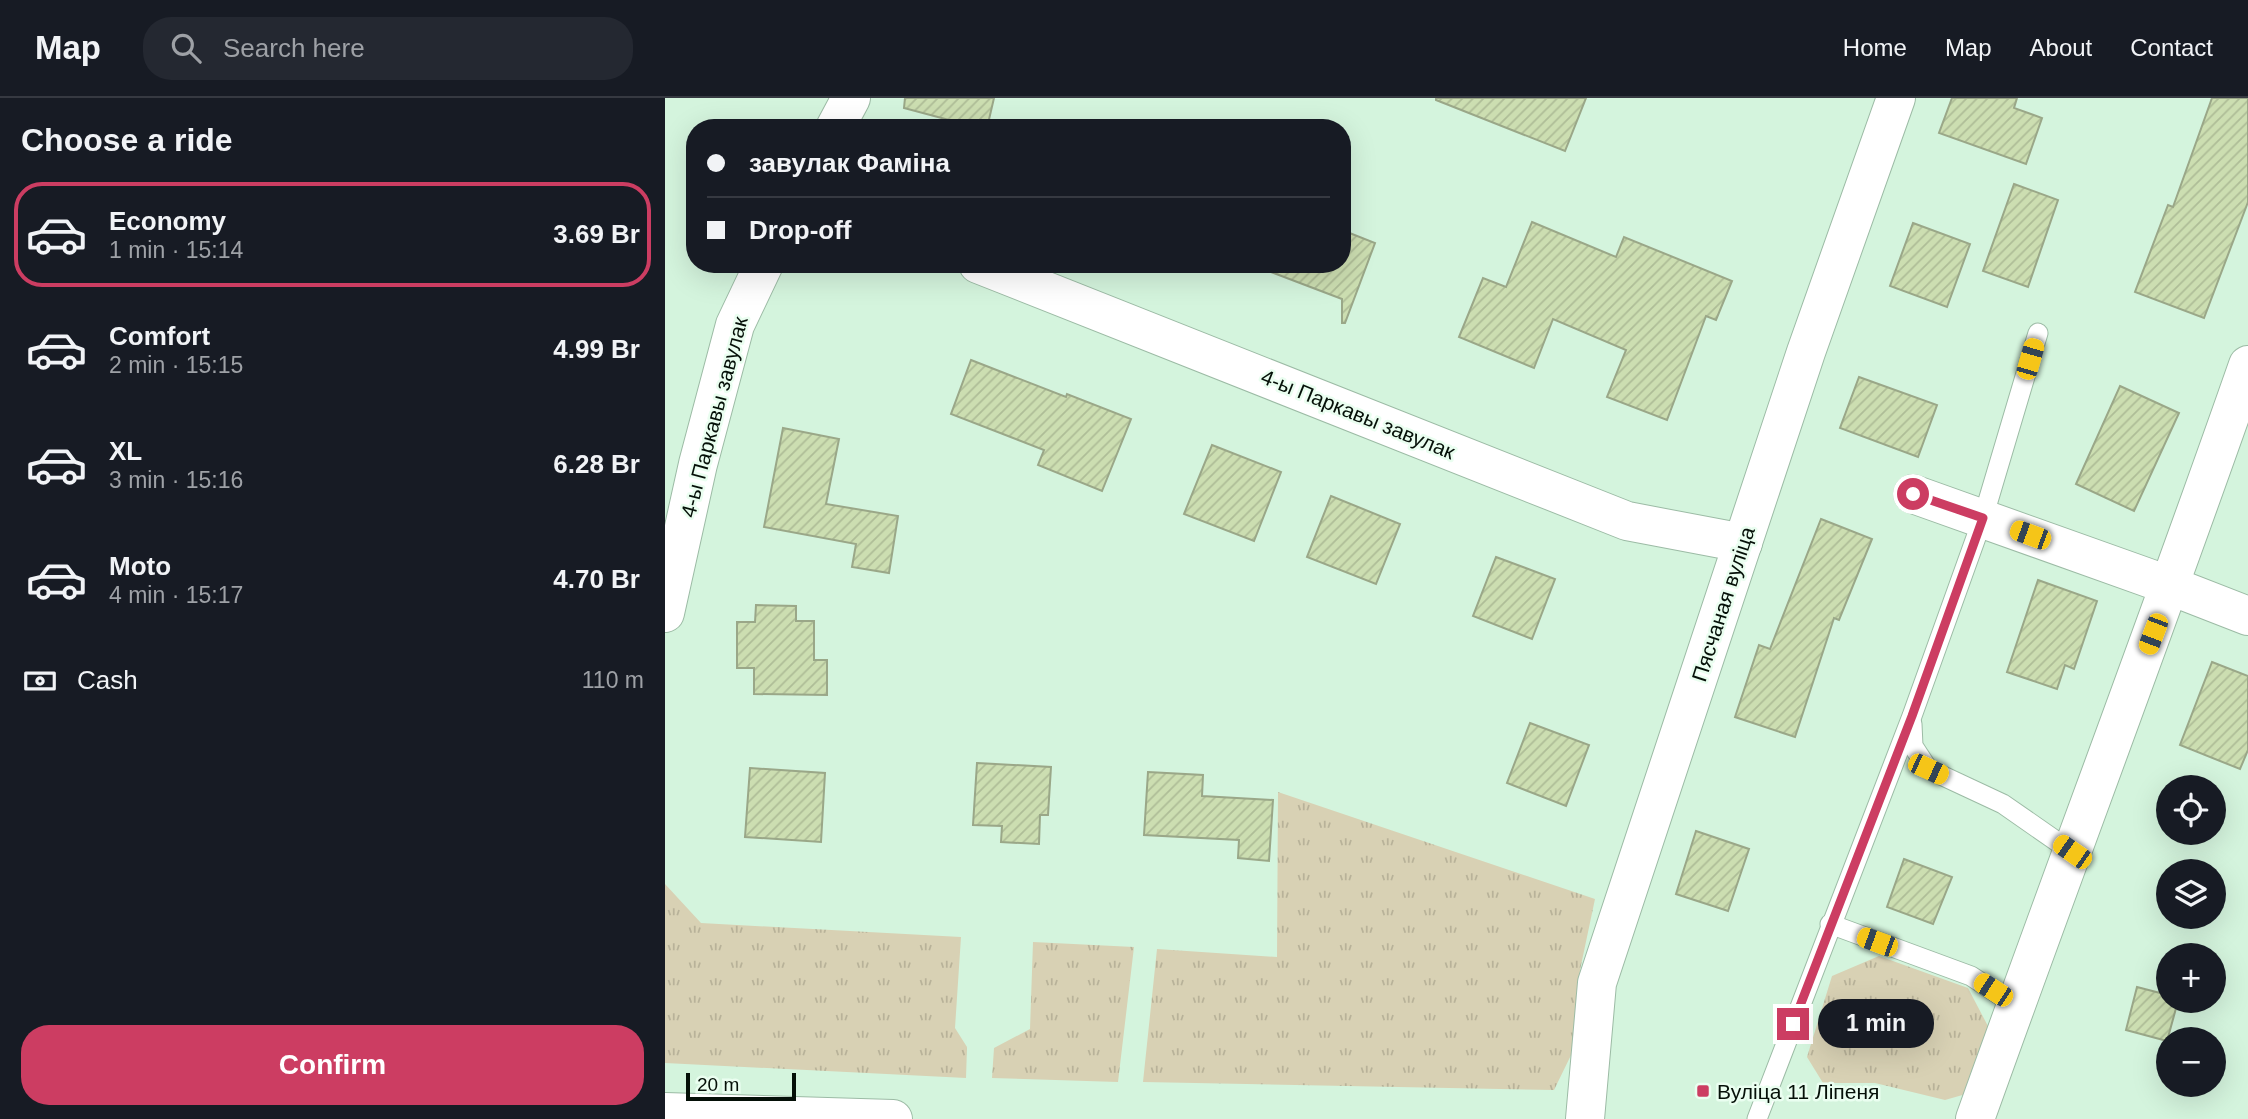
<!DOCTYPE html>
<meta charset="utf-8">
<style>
:root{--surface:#171b24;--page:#242831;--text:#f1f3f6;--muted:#9ea1a6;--line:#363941;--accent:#cc3d62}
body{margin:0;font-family:Helvetica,sans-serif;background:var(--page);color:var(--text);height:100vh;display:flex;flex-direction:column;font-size:26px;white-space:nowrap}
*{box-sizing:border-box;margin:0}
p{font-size:23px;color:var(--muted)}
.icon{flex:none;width:38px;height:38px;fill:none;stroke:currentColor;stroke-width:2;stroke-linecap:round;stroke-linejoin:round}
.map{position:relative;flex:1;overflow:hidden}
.side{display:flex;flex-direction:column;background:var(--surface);width:665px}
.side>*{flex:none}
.hud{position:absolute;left:21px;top:21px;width:665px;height:154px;border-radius:28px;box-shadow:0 7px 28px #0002;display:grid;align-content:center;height:154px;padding:0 21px;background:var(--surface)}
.fabs{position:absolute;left:1491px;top:677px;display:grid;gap:14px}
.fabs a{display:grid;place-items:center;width:70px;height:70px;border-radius:50%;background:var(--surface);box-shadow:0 7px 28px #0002;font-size:35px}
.scale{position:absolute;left:21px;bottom:18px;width:110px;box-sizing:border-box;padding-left:7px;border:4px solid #051008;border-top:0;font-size:19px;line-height:24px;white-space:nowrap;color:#051008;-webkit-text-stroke:5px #eafef0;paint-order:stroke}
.end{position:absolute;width:32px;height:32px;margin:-16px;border:9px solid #cc3d62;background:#fff;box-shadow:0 0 0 4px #fff}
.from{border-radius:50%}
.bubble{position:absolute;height:49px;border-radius:24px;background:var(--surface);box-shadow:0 7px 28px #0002;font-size:23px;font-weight:800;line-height:49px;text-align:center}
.car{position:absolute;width:21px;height:42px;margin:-21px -10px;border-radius:9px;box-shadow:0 0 5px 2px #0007;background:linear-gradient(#f5c518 24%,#345 0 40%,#f5c518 0 76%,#345 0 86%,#f5c518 0)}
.hud b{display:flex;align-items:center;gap:24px;height:66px;font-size:26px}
.hud b+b{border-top:2px solid var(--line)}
.hud i{width:18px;height:18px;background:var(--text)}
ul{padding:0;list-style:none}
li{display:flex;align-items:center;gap:21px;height:105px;margin:0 14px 10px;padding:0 7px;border:4px solid transparent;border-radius:28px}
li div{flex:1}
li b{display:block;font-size:26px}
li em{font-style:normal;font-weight:800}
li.on{border-color:var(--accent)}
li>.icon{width:63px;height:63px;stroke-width:1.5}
h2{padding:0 21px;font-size:32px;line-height:84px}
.pay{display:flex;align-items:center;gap:18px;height:77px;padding:0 21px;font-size:26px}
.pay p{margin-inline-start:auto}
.action{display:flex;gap:14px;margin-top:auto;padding:14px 21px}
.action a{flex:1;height:80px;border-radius:28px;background:var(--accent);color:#fff;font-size:28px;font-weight:800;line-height:80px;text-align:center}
header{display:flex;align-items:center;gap:42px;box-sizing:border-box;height:98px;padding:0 35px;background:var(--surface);border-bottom:2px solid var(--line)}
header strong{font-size:33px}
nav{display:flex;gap:38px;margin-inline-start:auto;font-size:24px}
.search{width:490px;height:63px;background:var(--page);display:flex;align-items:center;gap:18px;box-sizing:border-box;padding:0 24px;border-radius:28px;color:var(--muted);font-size:26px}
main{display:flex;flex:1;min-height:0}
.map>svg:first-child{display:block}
.grass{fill:url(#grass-tufts)}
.building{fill:url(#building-hatch);stroke:#9aa788;stroke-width:2}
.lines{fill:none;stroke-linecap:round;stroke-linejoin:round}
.service-casing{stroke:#9cbba5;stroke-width:21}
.minor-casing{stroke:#9cbba5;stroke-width:40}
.secondary-casing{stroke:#9cbba5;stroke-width:40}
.service{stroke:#fff;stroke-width:19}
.minor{stroke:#fff;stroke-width:38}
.secondary{stroke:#fff;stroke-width:38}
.route{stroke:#cc3d62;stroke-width:9}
.poi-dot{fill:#cc3d62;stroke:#eafef0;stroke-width:2.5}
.labels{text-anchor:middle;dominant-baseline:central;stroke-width:5;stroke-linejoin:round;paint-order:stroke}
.street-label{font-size:21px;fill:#051008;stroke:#eafef0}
.poi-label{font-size:21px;fill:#051008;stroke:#eafef0;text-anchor:start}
</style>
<header>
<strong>Map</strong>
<div class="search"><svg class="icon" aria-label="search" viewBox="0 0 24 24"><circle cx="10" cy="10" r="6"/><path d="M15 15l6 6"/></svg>Search here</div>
<nav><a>Home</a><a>Map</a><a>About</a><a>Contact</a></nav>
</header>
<main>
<section class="side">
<h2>Choose a ride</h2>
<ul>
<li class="on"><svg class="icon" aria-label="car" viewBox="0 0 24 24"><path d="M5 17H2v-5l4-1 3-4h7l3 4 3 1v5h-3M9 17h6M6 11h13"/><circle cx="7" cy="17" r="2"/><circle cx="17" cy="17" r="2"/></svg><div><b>Economy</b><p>1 min · 15:14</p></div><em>3.69 Br</em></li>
<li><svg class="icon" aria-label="car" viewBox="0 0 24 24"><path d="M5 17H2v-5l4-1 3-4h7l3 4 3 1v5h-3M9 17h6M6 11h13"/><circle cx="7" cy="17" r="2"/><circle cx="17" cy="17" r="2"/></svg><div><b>Comfort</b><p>2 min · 15:15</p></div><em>4.99 Br</em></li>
<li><svg class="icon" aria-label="car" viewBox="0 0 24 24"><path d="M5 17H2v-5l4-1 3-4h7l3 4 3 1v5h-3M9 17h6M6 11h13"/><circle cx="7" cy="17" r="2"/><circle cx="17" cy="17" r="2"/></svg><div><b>XL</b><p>3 min · 15:16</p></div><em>6.28 Br</em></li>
<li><svg class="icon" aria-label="car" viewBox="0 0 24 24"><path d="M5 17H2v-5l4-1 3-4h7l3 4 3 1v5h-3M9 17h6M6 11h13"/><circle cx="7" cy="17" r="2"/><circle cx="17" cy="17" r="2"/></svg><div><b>Moto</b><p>4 min · 15:17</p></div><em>4.70 Br</em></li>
</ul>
<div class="pay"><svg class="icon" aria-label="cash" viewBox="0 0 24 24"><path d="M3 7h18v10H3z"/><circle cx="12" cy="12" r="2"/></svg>Cash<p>110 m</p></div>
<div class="action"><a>Confirm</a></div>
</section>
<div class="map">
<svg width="1583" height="1021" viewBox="0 0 1583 1021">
<defs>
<pattern id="grass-tufts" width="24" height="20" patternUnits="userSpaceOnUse" patternTransform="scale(1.75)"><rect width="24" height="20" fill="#d8d1b4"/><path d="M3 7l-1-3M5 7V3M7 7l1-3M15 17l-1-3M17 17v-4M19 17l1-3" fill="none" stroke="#b8b299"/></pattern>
<pattern id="building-hatch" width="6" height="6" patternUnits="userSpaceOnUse" patternTransform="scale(1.75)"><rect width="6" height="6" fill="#ccdeb1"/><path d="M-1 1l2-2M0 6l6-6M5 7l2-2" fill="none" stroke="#aebd97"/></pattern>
</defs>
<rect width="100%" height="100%" fill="#d4f4dd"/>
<g class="grass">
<polygon points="613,694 930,801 915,872 910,949 889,992 478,984 492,851 612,859"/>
<polygon points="0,786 36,825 296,839 290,930 302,949 301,980 0,965"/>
<polygon points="368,844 469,849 453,984 327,980 329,950 365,931"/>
<polygon points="1214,858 1303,890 1325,932 1301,996 1280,1002 1210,985 1158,985 1142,959 1167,878"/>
</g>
<g class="building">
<polygon points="240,0 329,0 322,30 314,30 239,10"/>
<polygon points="771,0 921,0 900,53 771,2"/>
<polygon points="1287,0 1352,0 1349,10 1377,20 1361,66 1274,35"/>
<polygon points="1547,0 1583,0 1583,104 1539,220 1470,194 1503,107 1508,109"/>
<polygon points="1349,86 1393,102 1363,189 1318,173"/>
<polygon points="867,124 951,159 959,139 1067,183 1051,222 1041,218 1002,322 942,299 961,252 888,221 869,270 794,239 818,180 841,189"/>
<polygon points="1248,125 1305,146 1282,209 1225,188"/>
<polygon points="677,132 710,145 680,225 677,225 677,201 593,169 594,166 677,166"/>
<polygon points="306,262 401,299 402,296 466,321 437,393 373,367 379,352 286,316"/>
<polygon points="1194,279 1272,307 1253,359 1175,330"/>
<polygon points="1455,288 1514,315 1469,413 1411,386"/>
<polygon points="118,330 174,341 161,406 233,418 224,475 187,469 191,446 99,429"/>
<polygon points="547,347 616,374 589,443 519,416"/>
<polygon points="666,398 735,426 711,486 642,459"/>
<polygon points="1156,421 1207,441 1174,522 1169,520 1130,639 1070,619 1094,547 1105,551"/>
<polygon points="831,459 890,481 867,541 808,518"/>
<polygon points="1373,482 1432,503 1409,571 1400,567 1392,591 1342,574"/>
<polygon points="91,507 131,508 131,523 149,523 149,562 162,562 162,597 89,596 89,570 72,570 72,524 90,524"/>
<polygon points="1547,564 1583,578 1583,652 1575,671 1515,647"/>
<polygon points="865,625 924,647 901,708 842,685"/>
<polygon points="312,665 386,669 383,717 375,717 374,746 336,744 337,728 308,727"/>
<polygon points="85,670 160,675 156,744 80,739"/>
<polygon points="483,674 538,677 537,698 608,702 604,763 573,760 574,742 479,737"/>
<polygon points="1031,733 1084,751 1063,813 1011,796"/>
<polygon points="1239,761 1287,779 1268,826 1222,809"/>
<polygon points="1472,889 1503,897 1503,903 1513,903 1502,943 1461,932"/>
</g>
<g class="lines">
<g class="service-casing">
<g id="service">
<polyline points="1247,626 1248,648 1263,671 1338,706 1407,754"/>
<polyline points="1165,826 1306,878 1350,907"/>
<polyline points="1092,1021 1247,618 1318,420 1373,235"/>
</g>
</g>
<g class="minor-casing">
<g id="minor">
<polyline points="170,30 186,0"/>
<polyline points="313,166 962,423 1078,445"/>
<polyline points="1248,396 1506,488 1583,518"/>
<polyline points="0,515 33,366 70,227 99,166"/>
<polyline points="920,1021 932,885 1141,254 1231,0"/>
<path d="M 1310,1021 C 1400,769 1495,519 1583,267"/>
</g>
</g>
<g class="secondary-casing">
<polyline id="secondary" points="0,1014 228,1021"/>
</g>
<use href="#service" class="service"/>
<use href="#minor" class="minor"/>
<use href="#secondary" class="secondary"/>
</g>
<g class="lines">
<polyline class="route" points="1128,926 1247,618 1318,420 1248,396"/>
</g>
<rect class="poi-dot" x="1031" y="986" width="14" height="14" rx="3.5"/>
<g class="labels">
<g class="street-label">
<text transform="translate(693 316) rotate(22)">4-ы Паркавы завулак</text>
<text transform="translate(49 319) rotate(-75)">4-ы Паркавы завулак</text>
<text transform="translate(1058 506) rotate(-72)">Пясчаная вуліца</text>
</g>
<g class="poi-label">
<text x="1052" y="993">Вуліца 11 Ліпеня</text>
</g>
</g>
</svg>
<div class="fabs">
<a><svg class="icon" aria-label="locate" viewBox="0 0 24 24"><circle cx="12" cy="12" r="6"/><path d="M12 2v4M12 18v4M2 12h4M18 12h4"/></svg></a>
<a><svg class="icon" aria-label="layers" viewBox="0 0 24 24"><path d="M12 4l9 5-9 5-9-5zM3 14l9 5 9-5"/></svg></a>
<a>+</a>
<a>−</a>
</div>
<div class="scale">20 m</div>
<i class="end from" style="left:1248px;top:396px"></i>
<i class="end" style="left:1128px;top:926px"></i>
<div class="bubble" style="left:1153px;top:901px;width:116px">1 min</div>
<i class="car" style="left:1365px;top:261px;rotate:16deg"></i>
<i class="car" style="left:1365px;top:437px;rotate:290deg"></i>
<i class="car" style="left:1488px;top:536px;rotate:201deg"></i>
<i class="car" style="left:1263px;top:671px;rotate:115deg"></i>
<i class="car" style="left:1407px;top:754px;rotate:305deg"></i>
<i class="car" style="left:1212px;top:844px;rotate:290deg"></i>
<i class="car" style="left:1328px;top:892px;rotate:303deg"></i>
<div class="hud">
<b><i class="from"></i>завулак Фаміна</b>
<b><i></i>Drop-off</b>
</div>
</div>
</main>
